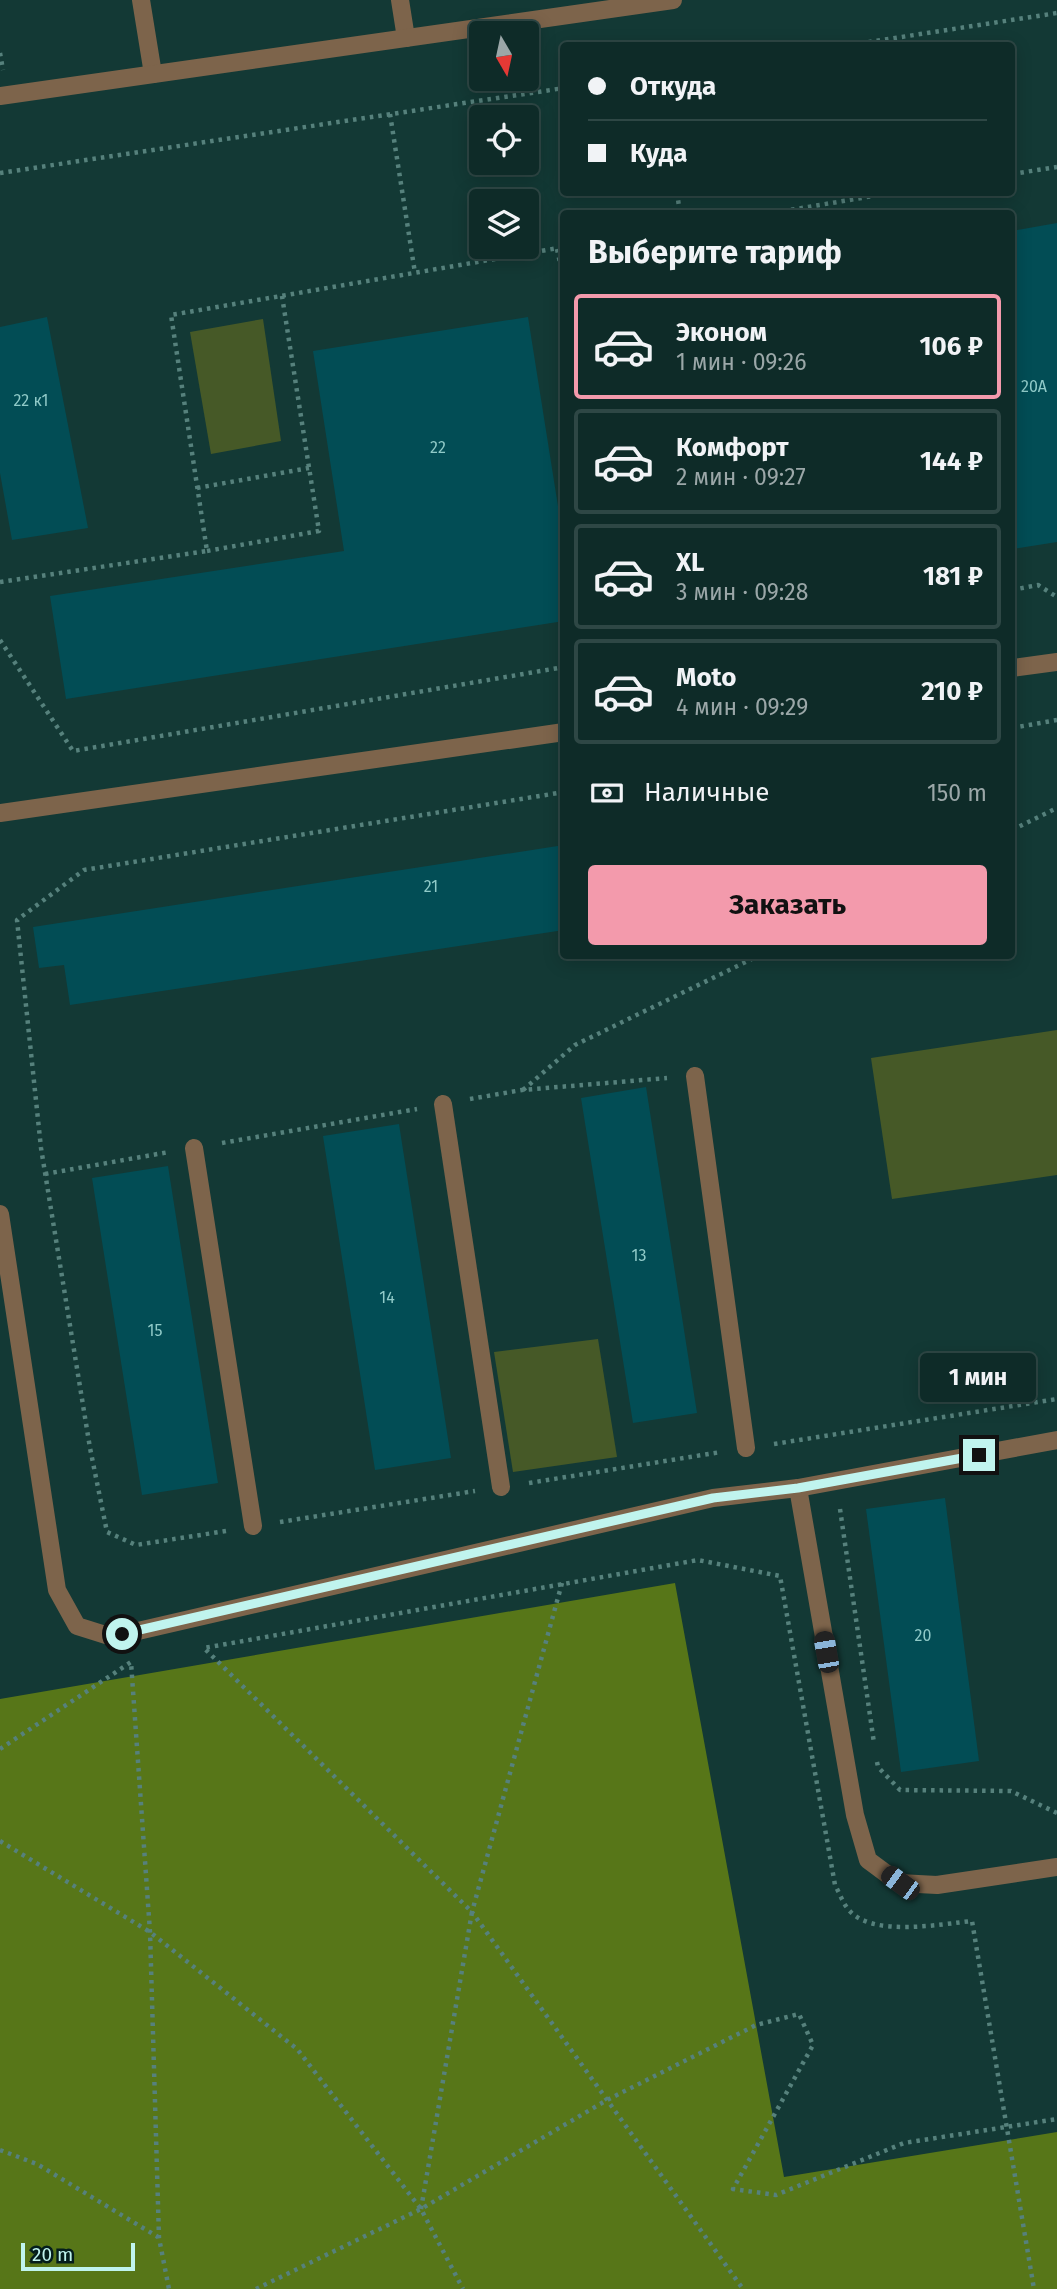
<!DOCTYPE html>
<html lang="ru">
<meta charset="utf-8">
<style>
:root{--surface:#0e2b28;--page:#173330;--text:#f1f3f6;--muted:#9ba7a8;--line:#2e4745;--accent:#f39aac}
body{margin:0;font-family:"Fira Sans",sans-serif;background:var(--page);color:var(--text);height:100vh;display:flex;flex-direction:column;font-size:26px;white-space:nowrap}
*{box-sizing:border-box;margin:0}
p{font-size:23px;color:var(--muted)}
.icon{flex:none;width:38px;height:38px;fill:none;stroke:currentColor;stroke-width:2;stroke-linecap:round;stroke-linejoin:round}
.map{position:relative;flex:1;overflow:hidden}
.sheet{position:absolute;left:560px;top:210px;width:455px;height:749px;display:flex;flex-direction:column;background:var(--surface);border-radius:7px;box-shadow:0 4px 18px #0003,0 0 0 2px var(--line)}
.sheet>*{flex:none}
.top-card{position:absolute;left:560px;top:42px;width:455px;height:154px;border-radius:7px;box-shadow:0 4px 18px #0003,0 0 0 2px var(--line);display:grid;align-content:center;height:154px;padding:0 28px;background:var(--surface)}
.needle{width:46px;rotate:171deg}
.tools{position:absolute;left:469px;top:21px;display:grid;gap:14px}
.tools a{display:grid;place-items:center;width:70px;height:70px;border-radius:7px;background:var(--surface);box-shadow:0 4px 18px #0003,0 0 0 2px var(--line);font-size:35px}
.scale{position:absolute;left:21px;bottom:18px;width:114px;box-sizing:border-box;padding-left:7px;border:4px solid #c0f4ee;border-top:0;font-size:19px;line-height:24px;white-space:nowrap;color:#c0f4ee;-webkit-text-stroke:5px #041e1c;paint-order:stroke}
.end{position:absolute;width:32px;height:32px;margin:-16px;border:9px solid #c0f4ee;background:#111;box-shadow:0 0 0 4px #111}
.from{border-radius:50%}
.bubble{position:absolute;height:49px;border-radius:7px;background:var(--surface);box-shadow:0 4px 18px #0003,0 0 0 2px var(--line);font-size:23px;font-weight:700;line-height:49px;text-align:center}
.car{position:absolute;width:21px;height:42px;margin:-21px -10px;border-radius:9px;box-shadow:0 0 5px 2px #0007;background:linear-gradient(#222 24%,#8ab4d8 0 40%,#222 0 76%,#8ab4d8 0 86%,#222 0)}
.top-card b{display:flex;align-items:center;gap:24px;height:66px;font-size:26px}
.top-card b+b{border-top:2px solid var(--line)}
.top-card i{width:18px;height:18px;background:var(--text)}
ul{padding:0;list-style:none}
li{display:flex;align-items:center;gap:21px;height:105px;margin:0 14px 10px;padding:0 14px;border:4px solid var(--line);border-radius:7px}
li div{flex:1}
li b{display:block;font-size:26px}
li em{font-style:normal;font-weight:700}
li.on{border-color:var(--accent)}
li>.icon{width:63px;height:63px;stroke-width:1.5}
h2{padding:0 28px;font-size:32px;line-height:84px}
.pay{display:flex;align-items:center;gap:18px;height:77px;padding:0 28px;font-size:26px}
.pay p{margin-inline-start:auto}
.action{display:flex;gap:14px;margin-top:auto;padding:14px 28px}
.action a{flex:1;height:80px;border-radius:7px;background:var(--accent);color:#111;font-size:28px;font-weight:700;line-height:80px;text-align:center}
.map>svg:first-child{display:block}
.green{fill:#465927}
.forest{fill:#577618}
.building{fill:#024d55}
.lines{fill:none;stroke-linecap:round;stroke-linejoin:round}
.path{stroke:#56817c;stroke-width:4.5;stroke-dasharray:3.5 5;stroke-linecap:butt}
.minor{stroke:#7d644b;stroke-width:18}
.route{stroke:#c0f4ee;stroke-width:9}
.labels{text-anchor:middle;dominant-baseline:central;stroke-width:7;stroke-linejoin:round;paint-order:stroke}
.number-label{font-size:16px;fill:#90cac8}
</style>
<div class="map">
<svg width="1057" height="2289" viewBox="0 0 1057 2289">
<rect width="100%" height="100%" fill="#133935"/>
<g class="green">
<polygon points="263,319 281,441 211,454 190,332"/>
<polygon points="1057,1030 1057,1175 892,1199 871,1058"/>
<polygon points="598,1339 617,1457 513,1472 494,1352"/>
</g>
<polygon class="forest" points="675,1583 784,2177 1057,2132 1057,2289 0,2289 0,1699"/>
<g class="building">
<polygon points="1057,223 1057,542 1012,549 1012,231"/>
<polygon points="47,317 88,528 12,540 0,473 0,327"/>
<polygon points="528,317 564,544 564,621 66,699 50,596 344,551 313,351"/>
<polygon points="564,845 564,930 70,1005 64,965 39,968 33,927"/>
<polygon points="646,1087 697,1413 633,1423 581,1098"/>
<polygon points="399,1124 451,1458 375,1470 323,1136"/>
<polygon points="168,1166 218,1483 142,1495 92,1178"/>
<polygon points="945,1498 979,1761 901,1772 866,1509"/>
</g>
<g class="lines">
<g class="path">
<polyline points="843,46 1057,13"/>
<polyline points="0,53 3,70"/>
<polyline points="390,114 415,273"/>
<polyline points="0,173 564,88"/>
<polyline points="1012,174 1057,167"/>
<polyline points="677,192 680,214"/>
<polyline points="766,214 897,192"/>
<polyline points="557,249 564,281"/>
<polyline points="197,488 309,468"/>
<polyline points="207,551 319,531 282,296"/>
<polyline points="0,582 207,551 171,315 564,247"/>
<polyline points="1012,590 1038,585 1057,597"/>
<polyline points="0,640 73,751 564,667"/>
<polyline points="1012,728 1057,720"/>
<polyline points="1012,830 1057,808"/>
<polyline points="523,1090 575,1045 758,956"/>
<polyline points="470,1099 522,1090 667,1078"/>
<polyline points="222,1143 417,1109"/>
<polyline points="45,1174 169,1152"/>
<polyline points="774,1444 1057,1399"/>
<polyline points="529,1483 721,1452"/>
<polyline points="840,1509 874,1743"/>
<polyline points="280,1522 475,1491"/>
<polyline points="226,1531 136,1545 107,1532 90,1448 41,1148 17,920 84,870 564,792"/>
<polyline points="562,1583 472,1912 743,2289"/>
<polyline points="0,1749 131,1662 150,1932 159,2238 169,2289"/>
<polyline points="877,1762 878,1767 900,1790 1011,1791 1057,1813"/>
<polyline points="0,1841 150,1932 297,2049 421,2209 463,2289"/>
<polyline points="0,2150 37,2164 158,2237"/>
<path d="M 421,2209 L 472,1912 L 204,1648 L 698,1560 L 780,1576 L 835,1885 C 839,1892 843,1903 848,1909 C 871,1938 940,1924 972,1921 L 1034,2289"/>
<polyline points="256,2289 421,2209 607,2100 756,2025 799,2014 813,2045 733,2189 776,2195 904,2143 1057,2119"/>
</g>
<g class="minor">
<polyline points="141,0 153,74"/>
<polyline points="400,0 406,38"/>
<polyline points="0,96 673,0"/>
<polyline points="1012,668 1057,662"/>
<polyline points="0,813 564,732"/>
<polyline points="695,1076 746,1448"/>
<polyline points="443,1104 501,1487"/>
<polyline points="194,1148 253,1526"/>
<polyline points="0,1214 57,1590 77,1626 112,1637 713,1498 798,1488 855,1815 868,1860 899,1883 937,1885 1057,1867"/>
<polyline points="798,1488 1057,1440"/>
</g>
</g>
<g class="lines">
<polyline class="route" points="122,1634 713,1498 798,1488 979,1455"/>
</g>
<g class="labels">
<g class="number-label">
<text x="1034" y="386">20А</text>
<text x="31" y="400">22 к1</text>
<text x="438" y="447">22</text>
<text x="431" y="886">21</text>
<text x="639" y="1255">13</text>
<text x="387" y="1297">14</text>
<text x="155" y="1330">15</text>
<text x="923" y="1635">20</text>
</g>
</g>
</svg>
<div class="tools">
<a><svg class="needle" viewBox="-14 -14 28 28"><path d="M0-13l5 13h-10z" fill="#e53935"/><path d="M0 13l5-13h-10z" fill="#9ba7a8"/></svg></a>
<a><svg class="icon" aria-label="locate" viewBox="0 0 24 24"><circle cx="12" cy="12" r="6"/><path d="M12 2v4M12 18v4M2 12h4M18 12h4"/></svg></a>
<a><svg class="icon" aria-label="layers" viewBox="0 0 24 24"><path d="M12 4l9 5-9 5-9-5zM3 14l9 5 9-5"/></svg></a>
</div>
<div class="scale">20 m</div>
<i class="end from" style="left:122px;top:1634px"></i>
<i class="end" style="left:979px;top:1455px"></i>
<div class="bubble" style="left:920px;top:1353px;width:116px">1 мин</div>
<i class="car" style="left:826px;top:1652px;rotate:350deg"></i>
<i class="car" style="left:900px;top:1883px;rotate:306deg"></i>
<div class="top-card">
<b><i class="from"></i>Откуда</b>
<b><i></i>Куда</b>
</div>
<section class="sheet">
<h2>Выберите тариф</h2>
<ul>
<li class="on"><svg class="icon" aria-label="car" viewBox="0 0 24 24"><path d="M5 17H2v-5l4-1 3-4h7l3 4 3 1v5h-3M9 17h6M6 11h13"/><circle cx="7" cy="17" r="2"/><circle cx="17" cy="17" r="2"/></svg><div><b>Эконом</b><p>1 мин · 09:26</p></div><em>106 ₽</em></li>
<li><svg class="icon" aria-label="car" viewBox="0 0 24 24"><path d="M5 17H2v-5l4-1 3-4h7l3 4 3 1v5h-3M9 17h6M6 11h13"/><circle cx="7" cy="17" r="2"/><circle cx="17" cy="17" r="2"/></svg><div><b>Комфорт</b><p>2 мин · 09:27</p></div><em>144 ₽</em></li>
<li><svg class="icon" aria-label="car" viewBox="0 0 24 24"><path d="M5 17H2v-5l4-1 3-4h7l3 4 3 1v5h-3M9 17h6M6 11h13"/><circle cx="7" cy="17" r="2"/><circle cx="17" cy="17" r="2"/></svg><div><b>XL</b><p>3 мин · 09:28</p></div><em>181 ₽</em></li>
<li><svg class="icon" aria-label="car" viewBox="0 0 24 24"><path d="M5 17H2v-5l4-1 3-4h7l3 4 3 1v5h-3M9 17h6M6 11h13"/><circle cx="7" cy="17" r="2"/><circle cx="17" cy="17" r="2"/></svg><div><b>Moto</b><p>4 мин · 09:29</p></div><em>210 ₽</em></li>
</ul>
<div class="pay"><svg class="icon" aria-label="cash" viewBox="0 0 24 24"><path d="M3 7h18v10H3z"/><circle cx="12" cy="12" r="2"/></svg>Наличные<p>150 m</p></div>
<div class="action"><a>Заказать</a></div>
</section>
</div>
